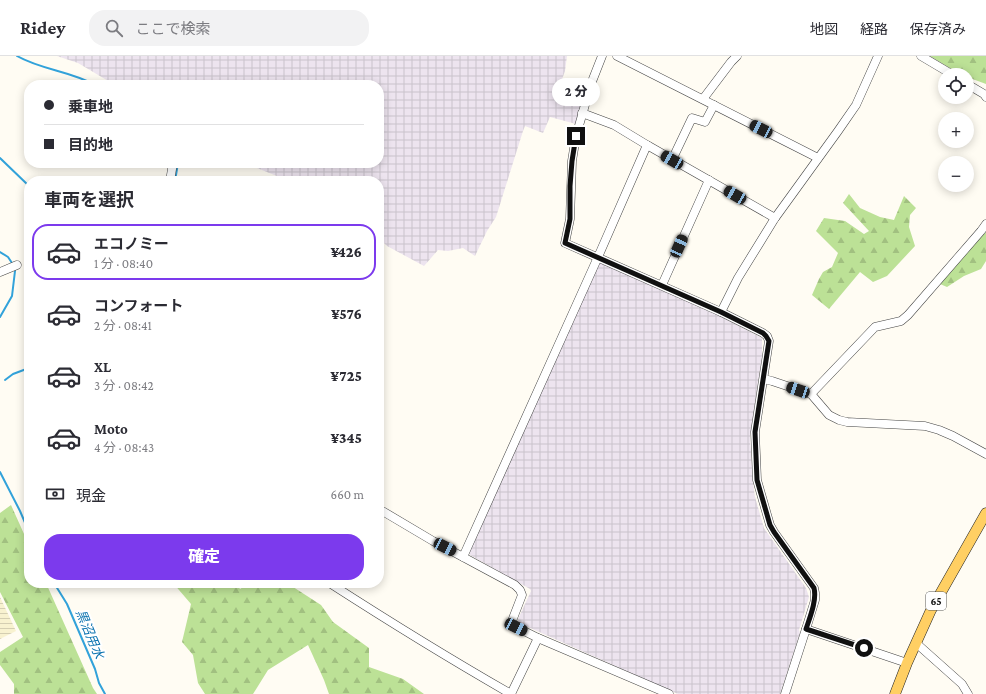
<!DOCTYPE html>
<html lang="ja">
<meta charset="utf-8">
<style>
:root{--surface:#fff;--page:#f2f2f3;--text:#2b2b33;--muted:#7c7c81;--line:#e1e1e2;--accent:#7c3aed}
body{margin:0;font-family:"Crimson Pro","Noto Sans JP",serif;background:var(--page);color:var(--text);height:100vh;display:flex;flex-direction:column;font-size:15px;white-space:nowrap}
*{box-sizing:border-box;margin:0}
p{font-size:13px;color:var(--muted)}
.icon{flex:none;width:22px;height:22px;fill:none;stroke:currentColor;stroke-width:2;stroke-linecap:round;stroke-linejoin:round}
.map{position:relative;flex:1;overflow:hidden}
.sheet{position:absolute;left:24px;top:120px;width:360px;height:412px;display:flex;flex-direction:column;background:var(--surface);border-radius:16px;box-shadow:0 2px 10px #0003}
.sheet>*{flex:none}
.hud{position:absolute;left:24px;top:24px;width:360px;height:88px;border-radius:16px;box-shadow:0 2px 10px #0003;display:grid;align-content:center;height:88px;padding:0 20px;background:var(--surface)}
.tools{position:absolute;left:938px;top:12px;display:grid;gap:8px}
.tools a{display:grid;place-items:center;width:36px;height:36px;border-radius:50%;background:var(--surface);box-shadow:0 2px 10px #0003;font-size:20px}
.end{position:absolute;width:18px;height:18px;margin:-9px;border:5px solid #101010;background:#fff;box-shadow:0 0 0 2px #fff}
.from{border-radius:50%}
.bubble{position:absolute;height:28px;border-radius:14px;background:var(--surface);box-shadow:0 2px 10px #0003;font-size:13px;font-weight:800;line-height:28px;text-align:center}
.car{position:absolute;width:12px;height:24px;margin:-12px -6px;border-radius:5px;box-shadow:0 0 3px 1px #0007;background:linear-gradient(#222 24%,#8ab4d8 0 40%,#222 0 76%,#8ab4d8 0 86%,#222 0)}
.hud b{display:flex;align-items:center;gap:14px;height:38px;font-size:15px}
.hud b+b{border-top:1px solid var(--line)}
.hud i{width:10px;height:10px;background:var(--text)}
ul{padding:0;list-style:none}
li{display:flex;align-items:center;gap:12px;height:56px;margin:0 8px 6px;padding:0 12px;border:2px solid transparent;border-radius:16px}
li div{flex:1}
li b{display:block;font-size:15px}
li em{font-style:normal;font-weight:800}
li.on{border-color:var(--accent)}
li>.icon{width:36px;height:36px;stroke-width:1.5}
h2{padding:0 20px;font-size:18px;line-height:48px}
.pay{display:flex;align-items:center;gap:10px;height:44px;padding:0 20px;font-size:15px}
.pay p{margin-inline-start:auto}
.primary-button{display:flex;gap:8px;margin-top:auto;padding:8px 20px}
.primary-button a{flex:1;height:46px;border-radius:16px;background:var(--accent);color:#fff;font-size:16px;font-weight:800;line-height:46px;text-align:center}
header{display:flex;align-items:center;gap:24px;box-sizing:border-box;height:56px;padding:0 20px;background:var(--surface);border-bottom:1px solid var(--line)}
header strong{font-size:19px}
nav{display:flex;gap:22px;margin-inline-start:auto;font-size:14px}
.search{width:280px;height:36px;background:var(--page);display:flex;align-items:center;gap:10px;box-sizing:border-box;padding:0 14px;border-radius:16px;color:var(--muted);font-size:15px}
.map>svg:first-child{display:block}
.industrial{fill:url(#industrial-grid)}
.farmland{fill:url(#farmland-rules)}
.forest{fill:url(#forest-firs)}
.lines{fill:none;stroke-linecap:round;stroke-linejoin:round}
.stream{stroke:#32a2da;stroke-width:2}
.minor-casing{stroke:#434343;stroke-width:9}
.major-casing{stroke:#212121;stroke-width:11}
.minor{stroke:#fff;stroke-width:8}
.major{stroke:#ffcf63;stroke-width:10}
.route{stroke:#101010;stroke-width:5}
.labels{text-anchor:middle;dominant-baseline:central;stroke-width:4;stroke-linejoin:round;paint-order:stroke}
.shield{fill:#fff;stroke:#585858;stroke-width:1}
.shield-label{font-size:11px;font-weight:bold;fill:#101010}
.water-label{font-size:13px;font-style:italic;fill:#0c73b0;stroke:#fff}
</style>
<header>
<strong>Ridey</strong>
<div class="search"><svg class="icon" aria-label="search" viewBox="0 0 24 24"><circle cx="10" cy="10" r="6"/><path d="M15 15l6 6"/></svg>ここで検索</div>
<nav><a>地図</a><a>経路</a><a>保存済み</a></nav>
</header>
<div class="map">
<svg width="986" height="638" viewBox="0 0 986 638">
<defs>
<pattern id="industrial-grid" width="8" height="8" patternUnits="userSpaceOnUse"><rect width="8" height="8" fill="#ede4ef"/><path d="M0 4h8M4 0v8" fill="none" stroke="#cac3cc"/></pattern>
<pattern id="farmland-rules" width="6" height="5" patternUnits="userSpaceOnUse"><rect width="6" height="5" fill="#f8f2d0"/><path d="M0 2.5h6" fill="none" stroke="#d4ceb2"/></pattern>
<pattern id="forest-firs" width="22" height="20" patternUnits="userSpaceOnUse"><rect width="22" height="20" fill="#bce196"/><path d="M5 1l3.5 6h-7zM16 11l3.5 6h-7z" fill="#a1c080"/></pattern>
</defs>
<rect width="100%" height="100%" fill="#fffcf3"/>
<g class="industrial">
<polygon points="57,0 567,0 565,15 560,29 586,36 576,68 550,61 543,77 525,70 523,75 496,161 487,175 475,200 463,192 448,195 438,194 424,210 387,190 379,182 379,125 289,125 245,107 379,107 379,29 115,29 78,7"/>
<polygon points="599,205 710,255 762,282 762,300 750,381 753,427 755,441 764,472 806,532 809,541 799,574 800,577 780,638 678,638 519,567 518,563 531,535 530,533 470,499 469,496"/>
</g>
<polygon class="farmland" points="0,541 16,575 0,583"/>
<g class="forest">
<polygon points="930,0 986,0 986,28 967,21 967,19 961,19"/>
<polygon points="849,138 860,152 880,161 894,164 904,140 916,152 910,159 909,171 915,190 887,220 873,226 860,216 829,253 812,239 819,223 823,216 832,211 838,197 816,175 824,162 845,165 864,178 869,175 843,147"/>
<polygon points="986,176 986,205 981,213 964,220 947,231 940,228 967,196"/>
<polygon points="11,449 29,489 29,527 46,527 93,632 97,638 14,638 14,628 0,609 0,596 23,581 0,536 0,457"/>
<polygon points="173,527 236,527 240,533 249,527 287,527 321,549 333,566 369,592 369,611 403,623 424,638 329,638 324,624 308,589 268,614 253,638 205,638 198,627 193,599 182,586 191,548"/>
</g>
<g class="lines">
<g class="stream">
<path d="M 17,0 C 41,14 71,15 95,29"/>
<polyline points="0,102 29,130"/>
<polyline points="175,125 178,107"/>
<polyline points="0,196 8,201 12,207"/>
<polyline points="0,261 12,240 15,215"/>
<polyline points="5,324 13,318 29,312"/>
<polyline points="0,416 20,455 29,476"/>
<polyline points="54,527 67,548 95,613 99,627 105,638"/>
</g>
<g class="minor-casing">
<g id="minor">
<polyline points="602,0 591,28 576,80 572,105 570,163 565,187 721,256 763,277 767,280 769,285 755,376 757,424 770,469 774,476 814,532 815,537 815,544 806,573 785,638"/>
<polyline points="617,0 818,102"/>
<polyline points="921,0 953,19"/>
<polyline points="967,28 984,38 986,41"/>
<polyline points="703,43 731,6 737,0"/>
<polyline points="582,57 614,69 647,89 775,162"/>
<polyline points="672,104 692,62 705,66 714,49"/>
<polyline points="170,125 173,107"/>
<polyline points="0,216 17,209"/>
<polyline points="662,229 709,124"/>
<polyline points="721,256 738,222 775,162 838,75 856,49 878,0"/>
<polyline points="764,323 772,325 811,338 829,359 839,364 847,366 925,370 939,374 953,380 986,398"/>
<polyline points="811,338 875,271 901,265 908,259 981,175 986,168"/>
<polyline points="379,453 433,485 463,501 515,529 520,534 522,539 512,565 513,569 516,571 538,582 669,638"/>
<polyline points="463,501 598,201 647,89"/>
<path d="M 331,527 L 331,528 C 390,566 450,603 511,638"/>
<polyline points="806,573 907,607"/>
<polyline points="916,587 962,628 968,638"/>
<polyline points="511,638 538,582"/>
</g>
</g>
<g class="major-casing">
<polyline id="major" points="895,638 907,607 931,554 986,457"/>
</g>
<use href="#minor" class="minor"/>
<use href="#major" class="major"/>
</g>
<g class="lines">
<path class="route" d="M 576,80 L 572,105 L 570,130 L 570,163 L 565,187 L 721,256 L 763,277 L 766,280 L 769,285 L 755,376 L 757,424 L 770,469 L 774,476 L 814,532 C 817,544 810,561 806,573 L 864,592"/>
</g>
<g class="labels">
<rect class="shield" x="926" y="536" width="20" height="18" rx="3"/>
<g class="shield-label">
<text x="936" y="545">65</text>
</g>
<g class="water-label">
<text transform="translate(90 578) rotate(67)">黒沼用水</text>
</g>
</g>
</svg>
<div class="tools">
<a><svg class="icon" aria-label="locate" viewBox="0 0 24 24"><circle cx="12" cy="12" r="6"/><path d="M12 2v4M12 18v4M2 12h4M18 12h4"/></svg></a>
<a>+</a>
<a>−</a>
</div>
<i class="end from" style="left:864px;top:592px"></i>
<i class="end" style="left:576px;top:80px"></i>
<div class="bubble" style="left:552px;top:22px;width:48px">2 分</div>
<i class="car" style="left:761px;top:73px;rotate:297deg"></i>
<i class="car" style="left:672px;top:104px;rotate:300deg"></i>
<i class="car" style="left:735px;top:139px;rotate:300deg"></i>
<i class="car" style="left:679px;top:190px;rotate:24deg"></i>
<i class="car" style="left:798px;top:334px;rotate:289deg"></i>
<i class="car" style="left:445px;top:491px;rotate:117deg"></i>
<i class="car" style="left:516px;top:571px;rotate:116deg"></i>
<div class="hud">
<b><i class="from"></i>乗車地</b>
<b><i></i>目的地</b>
</div>
<section class="sheet">
<h2>車両を選択</h2>
<ul>
<li class="on"><svg class="icon" aria-label="car" viewBox="0 0 24 24"><path d="M5 17H2v-5l4-1 3-4h7l3 4 3 1v5h-3M9 17h6M6 11h13"/><circle cx="7" cy="17" r="2"/><circle cx="17" cy="17" r="2"/></svg><div><b>エコノミー</b><p>1 分 · 08:40</p></div><em>¥426</em></li>
<li><svg class="icon" aria-label="car" viewBox="0 0 24 24"><path d="M5 17H2v-5l4-1 3-4h7l3 4 3 1v5h-3M9 17h6M6 11h13"/><circle cx="7" cy="17" r="2"/><circle cx="17" cy="17" r="2"/></svg><div><b>コンフォート</b><p>2 分 · 08:41</p></div><em>¥576</em></li>
<li><svg class="icon" aria-label="car" viewBox="0 0 24 24"><path d="M5 17H2v-5l4-1 3-4h7l3 4 3 1v5h-3M9 17h6M6 11h13"/><circle cx="7" cy="17" r="2"/><circle cx="17" cy="17" r="2"/></svg><div><b>XL</b><p>3 分 · 08:42</p></div><em>¥725</em></li>
<li><svg class="icon" aria-label="car" viewBox="0 0 24 24"><path d="M5 17H2v-5l4-1 3-4h7l3 4 3 1v5h-3M9 17h6M6 11h13"/><circle cx="7" cy="17" r="2"/><circle cx="17" cy="17" r="2"/></svg><div><b>Moto</b><p>4 分 · 08:43</p></div><em>¥345</em></li>
</ul>
<div class="pay"><svg class="icon" aria-label="cash" viewBox="0 0 24 24"><path d="M3 7h18v10H3z"/><circle cx="12" cy="12" r="2"/></svg>現金<p>660 m</p></div>
<div class="primary-button"><a>確定</a></div>
</section>
</div>
